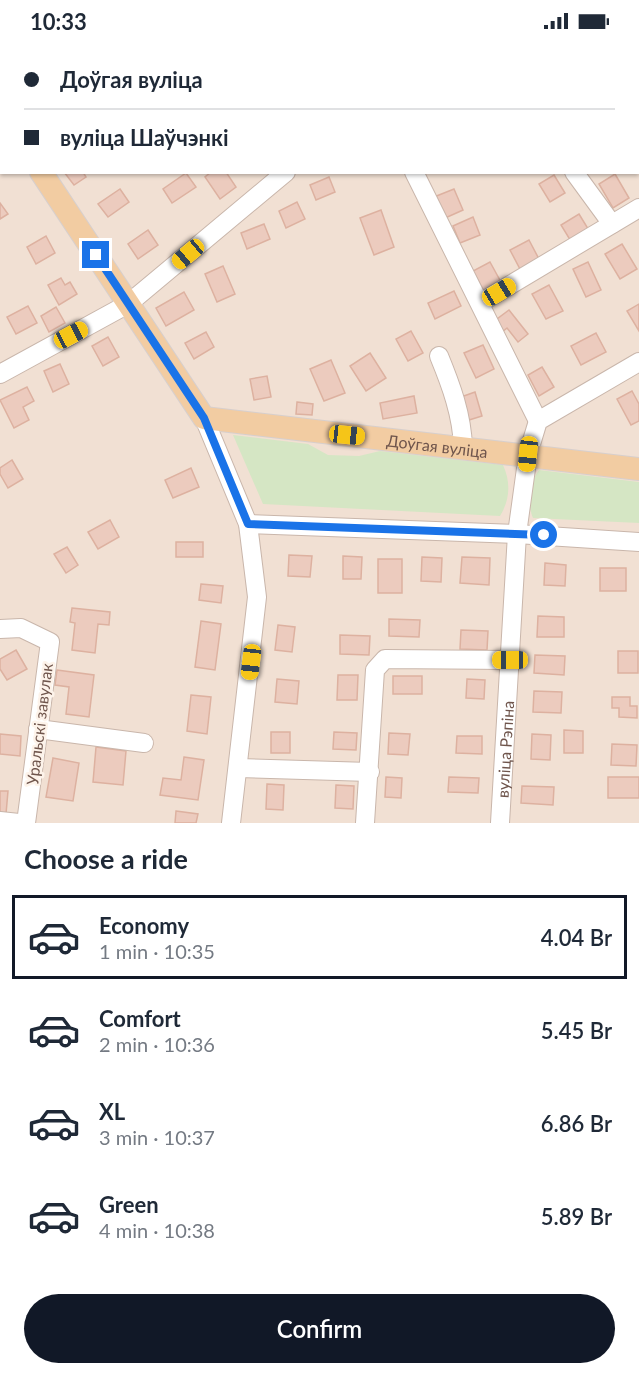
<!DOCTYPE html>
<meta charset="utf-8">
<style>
:root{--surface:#fff;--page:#f6f6f7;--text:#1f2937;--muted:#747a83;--line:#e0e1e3;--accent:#111827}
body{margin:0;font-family:Lato,sans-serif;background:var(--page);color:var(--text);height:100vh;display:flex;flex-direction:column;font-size:22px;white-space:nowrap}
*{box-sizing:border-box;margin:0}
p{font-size:20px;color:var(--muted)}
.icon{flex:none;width:33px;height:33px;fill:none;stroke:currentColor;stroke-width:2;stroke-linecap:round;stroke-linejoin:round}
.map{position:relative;height:781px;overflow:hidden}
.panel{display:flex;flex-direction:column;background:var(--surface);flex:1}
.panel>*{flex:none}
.top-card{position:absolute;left:0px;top:0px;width:639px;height:132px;box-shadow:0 2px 4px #0004;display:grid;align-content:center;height:132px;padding:0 24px;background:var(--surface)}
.end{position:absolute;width:27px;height:27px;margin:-14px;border:8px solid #1a73e8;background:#fff;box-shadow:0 0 0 3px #fff}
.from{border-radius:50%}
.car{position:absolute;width:18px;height:36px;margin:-18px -9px;border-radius:8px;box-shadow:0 0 4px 2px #0007;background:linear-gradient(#f5c518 24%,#345 0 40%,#f5c518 0 76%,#345 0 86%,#f5c518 0)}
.top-card b{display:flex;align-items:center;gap:21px;height:57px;font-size:22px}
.top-card b+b{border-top:2px solid var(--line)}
.top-card i{width:15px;height:15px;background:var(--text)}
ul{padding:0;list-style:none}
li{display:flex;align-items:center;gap:18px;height:84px;margin:0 12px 9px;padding:0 12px;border:3px solid transparent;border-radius:0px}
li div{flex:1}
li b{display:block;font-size:22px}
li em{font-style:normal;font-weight:600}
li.current{border-color:var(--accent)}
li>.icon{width:54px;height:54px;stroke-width:1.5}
h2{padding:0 24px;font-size:27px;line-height:72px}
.button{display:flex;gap:12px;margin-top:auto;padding:12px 24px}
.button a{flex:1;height:69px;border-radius:36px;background:var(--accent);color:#fff;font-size:24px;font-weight:600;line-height:69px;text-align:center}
.status{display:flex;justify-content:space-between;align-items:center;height:42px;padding:0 30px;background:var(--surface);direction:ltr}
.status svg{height:16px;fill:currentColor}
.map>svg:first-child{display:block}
.residential{fill:#f1e0d3;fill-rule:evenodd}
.industrial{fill:#eae2de}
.green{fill:#d5e6c4}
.building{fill:#eccbbe;stroke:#ddb1a0;stroke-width:1.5}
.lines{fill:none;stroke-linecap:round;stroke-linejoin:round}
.minor-casing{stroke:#c9b6ab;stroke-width:20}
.major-casing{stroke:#d7cfcd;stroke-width:24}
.minor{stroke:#fff;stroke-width:18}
.major{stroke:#f2cca2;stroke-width:22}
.route{stroke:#1a73e8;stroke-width:8}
.labels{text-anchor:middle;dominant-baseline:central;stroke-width:5;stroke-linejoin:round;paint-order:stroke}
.street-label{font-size:16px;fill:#6f554c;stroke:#fdf3ea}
</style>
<div class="status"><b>10:33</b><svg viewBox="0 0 49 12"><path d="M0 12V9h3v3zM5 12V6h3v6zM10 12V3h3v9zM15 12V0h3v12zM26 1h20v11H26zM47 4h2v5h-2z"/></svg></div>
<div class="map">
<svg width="639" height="781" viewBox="0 0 639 781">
<rect width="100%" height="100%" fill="#faefe4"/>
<path class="residential" d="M 0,0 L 639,0 L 639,781 L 0,781 ZM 2,2 L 638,2 L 638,130 L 2,130 Z"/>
<polygon class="industrial" points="486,0 639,0 639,95 638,2"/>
<g class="green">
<path d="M 233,393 L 308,402 L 328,413 L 359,414 L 380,409 L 503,423 C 511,440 510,458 500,474 L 263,462 Z"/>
<path d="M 539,428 L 639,440 L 639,481 L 533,476 C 527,463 530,439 539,428 Z"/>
</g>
<g class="building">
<polygon points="337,0 416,0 414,2"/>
<polygon points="506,0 547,0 548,2 507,2"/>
<polygon points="639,30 639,84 638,85 638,31"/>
<polygon points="64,130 83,130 86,135 74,143"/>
<polygon points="211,130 226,130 236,145 220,157 205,135"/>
<polygon points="186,131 196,145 172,161 163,147"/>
<polygon points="615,132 629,156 613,166 599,142"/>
<polygon points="554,133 565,151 550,160 539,142"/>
<polygon points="329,135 335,150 316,158 310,143"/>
<polygon points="120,147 129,160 108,175 98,162"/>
<polygon points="454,147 463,168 443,177 434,155"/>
<polygon points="297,160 305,177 286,186 279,169"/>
<polygon points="0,161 8,172 0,177"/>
<polygon points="381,168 394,205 374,213 360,176"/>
<polygon points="579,172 590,190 572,201 561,183"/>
<polygon points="473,175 480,193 460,201 453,184"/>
<polygon points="264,182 270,197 247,207 241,191"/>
<polygon points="148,188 158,203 138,217 128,202"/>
<polygon points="46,194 55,211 36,222 27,205"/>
<polygon points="529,198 540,219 521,229 510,208"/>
<polygon points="622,202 637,227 620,237 605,212"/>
<polygon points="490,220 502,242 485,251 473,229"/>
<polygon points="588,220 601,248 586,255 573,227"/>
<polygon points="223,224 235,252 217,260 205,232"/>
<polygon points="61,236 65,243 70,240 77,252 59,263 48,243"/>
<polygon points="549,243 563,269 546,277 532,252"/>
<polygon points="454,249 461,264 435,277 428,261"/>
<polygon points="184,250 194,268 166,284 156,266"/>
<polygon points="639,262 639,289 627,269"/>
<polygon points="28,264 37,281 16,292 7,275"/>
<polygon points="56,265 65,281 49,290 41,274"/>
<polygon points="509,268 528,292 518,300 507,286 501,291 493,280"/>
<polygon points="411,289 423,311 408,319 396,297"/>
<polygon points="206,290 214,305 194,317 185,301"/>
<polygon points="596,291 606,310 581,323 571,304"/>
<polygon points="108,295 119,315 103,324 92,304"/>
<polygon points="483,303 494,327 476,336 464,311"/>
<polygon points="370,311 386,336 366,349 350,324"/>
<polygon points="331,318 345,351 324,359 310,327"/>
<polygon points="60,322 69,342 53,350 44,329"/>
<polygon points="542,325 554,345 539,354 528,333"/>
<polygon points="267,334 271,355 254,358 250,337"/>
<polygon points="27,345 34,359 23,365 29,378 14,386 0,358"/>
<polygon points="632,349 639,362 639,379 631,383 617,357"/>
<polygon points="475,350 482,374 469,378 461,355"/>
<polygon points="414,354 417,371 383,377 380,361"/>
<polygon points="297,360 313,362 312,373 296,372"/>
<polygon points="12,418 23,437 8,446 0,432 0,426"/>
<polygon points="191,426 199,445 173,456 165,438"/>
<polygon points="110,478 119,495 98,507 88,490"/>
<rect x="176" y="500" width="27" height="15"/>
<polygon points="67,505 78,523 66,531 54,512"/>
<polygon points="289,513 312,514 310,535 288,534"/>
<polygon points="343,514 362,515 361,537 343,537"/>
<polygon points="422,515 442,516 441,540 421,539"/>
<polygon points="462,515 490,516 489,543 460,541"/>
<rect x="378" y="517" width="24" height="34"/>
<polygon points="545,521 566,523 565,544 544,543"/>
<rect x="600" y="526" width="26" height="23"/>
<polygon points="201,542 223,544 221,561 199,558"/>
<polygon points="72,566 110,570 109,583 98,582 95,611 72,608 75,581 70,580"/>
<polygon points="538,574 564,575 564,595 537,595"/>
<polygon points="389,577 420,578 419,595 389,594"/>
<polygon points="201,579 221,582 215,628 195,625"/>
<polygon points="278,583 295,585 292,610 275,608"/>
<polygon points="461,588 488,589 487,608 460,607"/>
<polygon points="340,593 370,594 369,613 340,612"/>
<polygon points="16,608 27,627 7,638 0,627 0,617"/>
<rect x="618" y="609" width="20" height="22"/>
<polygon points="535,613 565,614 564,633 534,631"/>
<polygon points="57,628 94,633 89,675 66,672 69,645 55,643"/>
<polygon points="338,633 358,633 357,658 337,658"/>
<rect x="393" y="634" width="29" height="18"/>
<polygon points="277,637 299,639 297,662 275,660"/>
<polygon points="467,637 485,638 484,657 466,656"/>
<polygon points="534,649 562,650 561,671 533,670"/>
<polygon points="191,653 211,655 207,692 187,689"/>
<polygon points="612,655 630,655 630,664 637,664 637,676 619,675 619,666 612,666"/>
<polygon points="564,688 583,689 583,711 564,711"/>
<rect x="271" y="690" width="19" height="21"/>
<polygon points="334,690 357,691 356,708 333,707"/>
<polygon points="389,691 410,692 408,713 388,712"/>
<polygon points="0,692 21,694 20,714 0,712"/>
<polygon points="532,692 551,693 550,718 531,717"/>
<polygon points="457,694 482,694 482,712 456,711"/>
<polygon points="612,702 637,703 636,724 611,723"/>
<polygon points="96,705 126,709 123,743 93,740"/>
<polygon points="184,715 204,718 198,758 160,753 163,736 181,738"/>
<polygon points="53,716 79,721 73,759 46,755"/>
<polygon points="386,735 402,736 401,756 385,755"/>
<polygon points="449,735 479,736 478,751 448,750"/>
<rect x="608" y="735" width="31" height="21"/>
<polygon points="267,742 284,743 283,768 266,767"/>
<polygon points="336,743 354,744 353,767 335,766"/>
<polygon points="522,744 554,745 553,763 521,761"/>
<polygon points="0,749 8,749 6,772 0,771"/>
<polygon points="176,769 198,772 196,781 175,781"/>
</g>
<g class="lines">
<g class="minor-casing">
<g id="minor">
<polyline points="234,0 236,2"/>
<polyline points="479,0 480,2"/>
<polyline points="59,2 61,0"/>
<polyline points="448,2 450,0"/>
<polyline points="0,50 2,49"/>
<polyline points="414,130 538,379"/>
<polyline points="574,130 612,182"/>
<polyline points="480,261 639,166"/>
<path d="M 439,314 C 451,343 462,373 463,405"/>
<polyline points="0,332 128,262 286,130"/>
<polyline points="204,376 248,482 257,555 231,781"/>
<polyline points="248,482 517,492 639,500"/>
<polyline points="0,587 21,586 50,600 26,781"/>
<polyline points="38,687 144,701"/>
<polyline points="238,726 370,730"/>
<polyline points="0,779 19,781"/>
<polyline points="365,781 375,628 385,617 510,618"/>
<path id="s1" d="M 500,781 L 517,492 L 528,412 L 538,379 L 639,320"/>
</g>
</g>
<g class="major-casing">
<g id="major">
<polyline points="0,68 2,70"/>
<path id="s2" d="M 41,130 L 204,376 L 639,427"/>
</g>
</g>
<use href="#minor" class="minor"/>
<use href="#major" class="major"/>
</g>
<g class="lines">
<polyline class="route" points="96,213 204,376 248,482 544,493"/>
</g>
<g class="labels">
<g class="street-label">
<text stroke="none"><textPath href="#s2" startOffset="530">Доўгая вуліца</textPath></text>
<text transform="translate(39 682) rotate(-83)">Уральскі завулак</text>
<text stroke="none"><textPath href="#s1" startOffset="74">вуліца Рэпіна</textPath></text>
</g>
</g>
</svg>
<i class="end from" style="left:544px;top:493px"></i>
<i class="end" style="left:96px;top:213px"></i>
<i class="car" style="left:188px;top:212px;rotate:230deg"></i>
<i class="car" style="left:499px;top:250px;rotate:59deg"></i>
<i class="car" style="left:71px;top:293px;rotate:62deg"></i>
<i class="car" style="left:347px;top:393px;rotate:96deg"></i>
<i class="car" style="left:528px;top:412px;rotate:186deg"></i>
<i class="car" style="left:510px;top:618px;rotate:270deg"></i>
<i class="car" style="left:251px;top:620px;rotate:187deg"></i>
<div class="top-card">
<b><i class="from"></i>Доўгая вуліца</b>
<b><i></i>вуліца Шаўчэнкі</b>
</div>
</div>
<section class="panel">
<h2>Choose a ride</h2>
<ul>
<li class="current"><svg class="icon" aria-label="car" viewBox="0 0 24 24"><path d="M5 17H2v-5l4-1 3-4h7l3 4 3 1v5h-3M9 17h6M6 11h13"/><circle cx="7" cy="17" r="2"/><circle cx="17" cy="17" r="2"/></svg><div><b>Economy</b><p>1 min · 10:35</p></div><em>4.04 Br</em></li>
<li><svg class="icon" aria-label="car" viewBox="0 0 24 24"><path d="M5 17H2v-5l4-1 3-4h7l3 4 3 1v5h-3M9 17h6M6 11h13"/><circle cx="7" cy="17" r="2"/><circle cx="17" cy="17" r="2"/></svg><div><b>Comfort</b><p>2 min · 10:36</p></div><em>5.45 Br</em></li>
<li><svg class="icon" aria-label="car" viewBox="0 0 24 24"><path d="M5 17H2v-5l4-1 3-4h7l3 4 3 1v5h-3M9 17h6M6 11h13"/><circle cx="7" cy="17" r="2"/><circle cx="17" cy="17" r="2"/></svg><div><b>XL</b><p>3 min · 10:37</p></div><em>6.86 Br</em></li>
<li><svg class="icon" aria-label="car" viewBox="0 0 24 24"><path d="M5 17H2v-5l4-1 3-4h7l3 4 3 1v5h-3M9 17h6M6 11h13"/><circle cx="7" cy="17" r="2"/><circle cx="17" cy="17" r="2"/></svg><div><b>Green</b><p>4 min · 10:38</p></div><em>5.89 Br</em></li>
</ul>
<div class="button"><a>Confirm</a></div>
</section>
